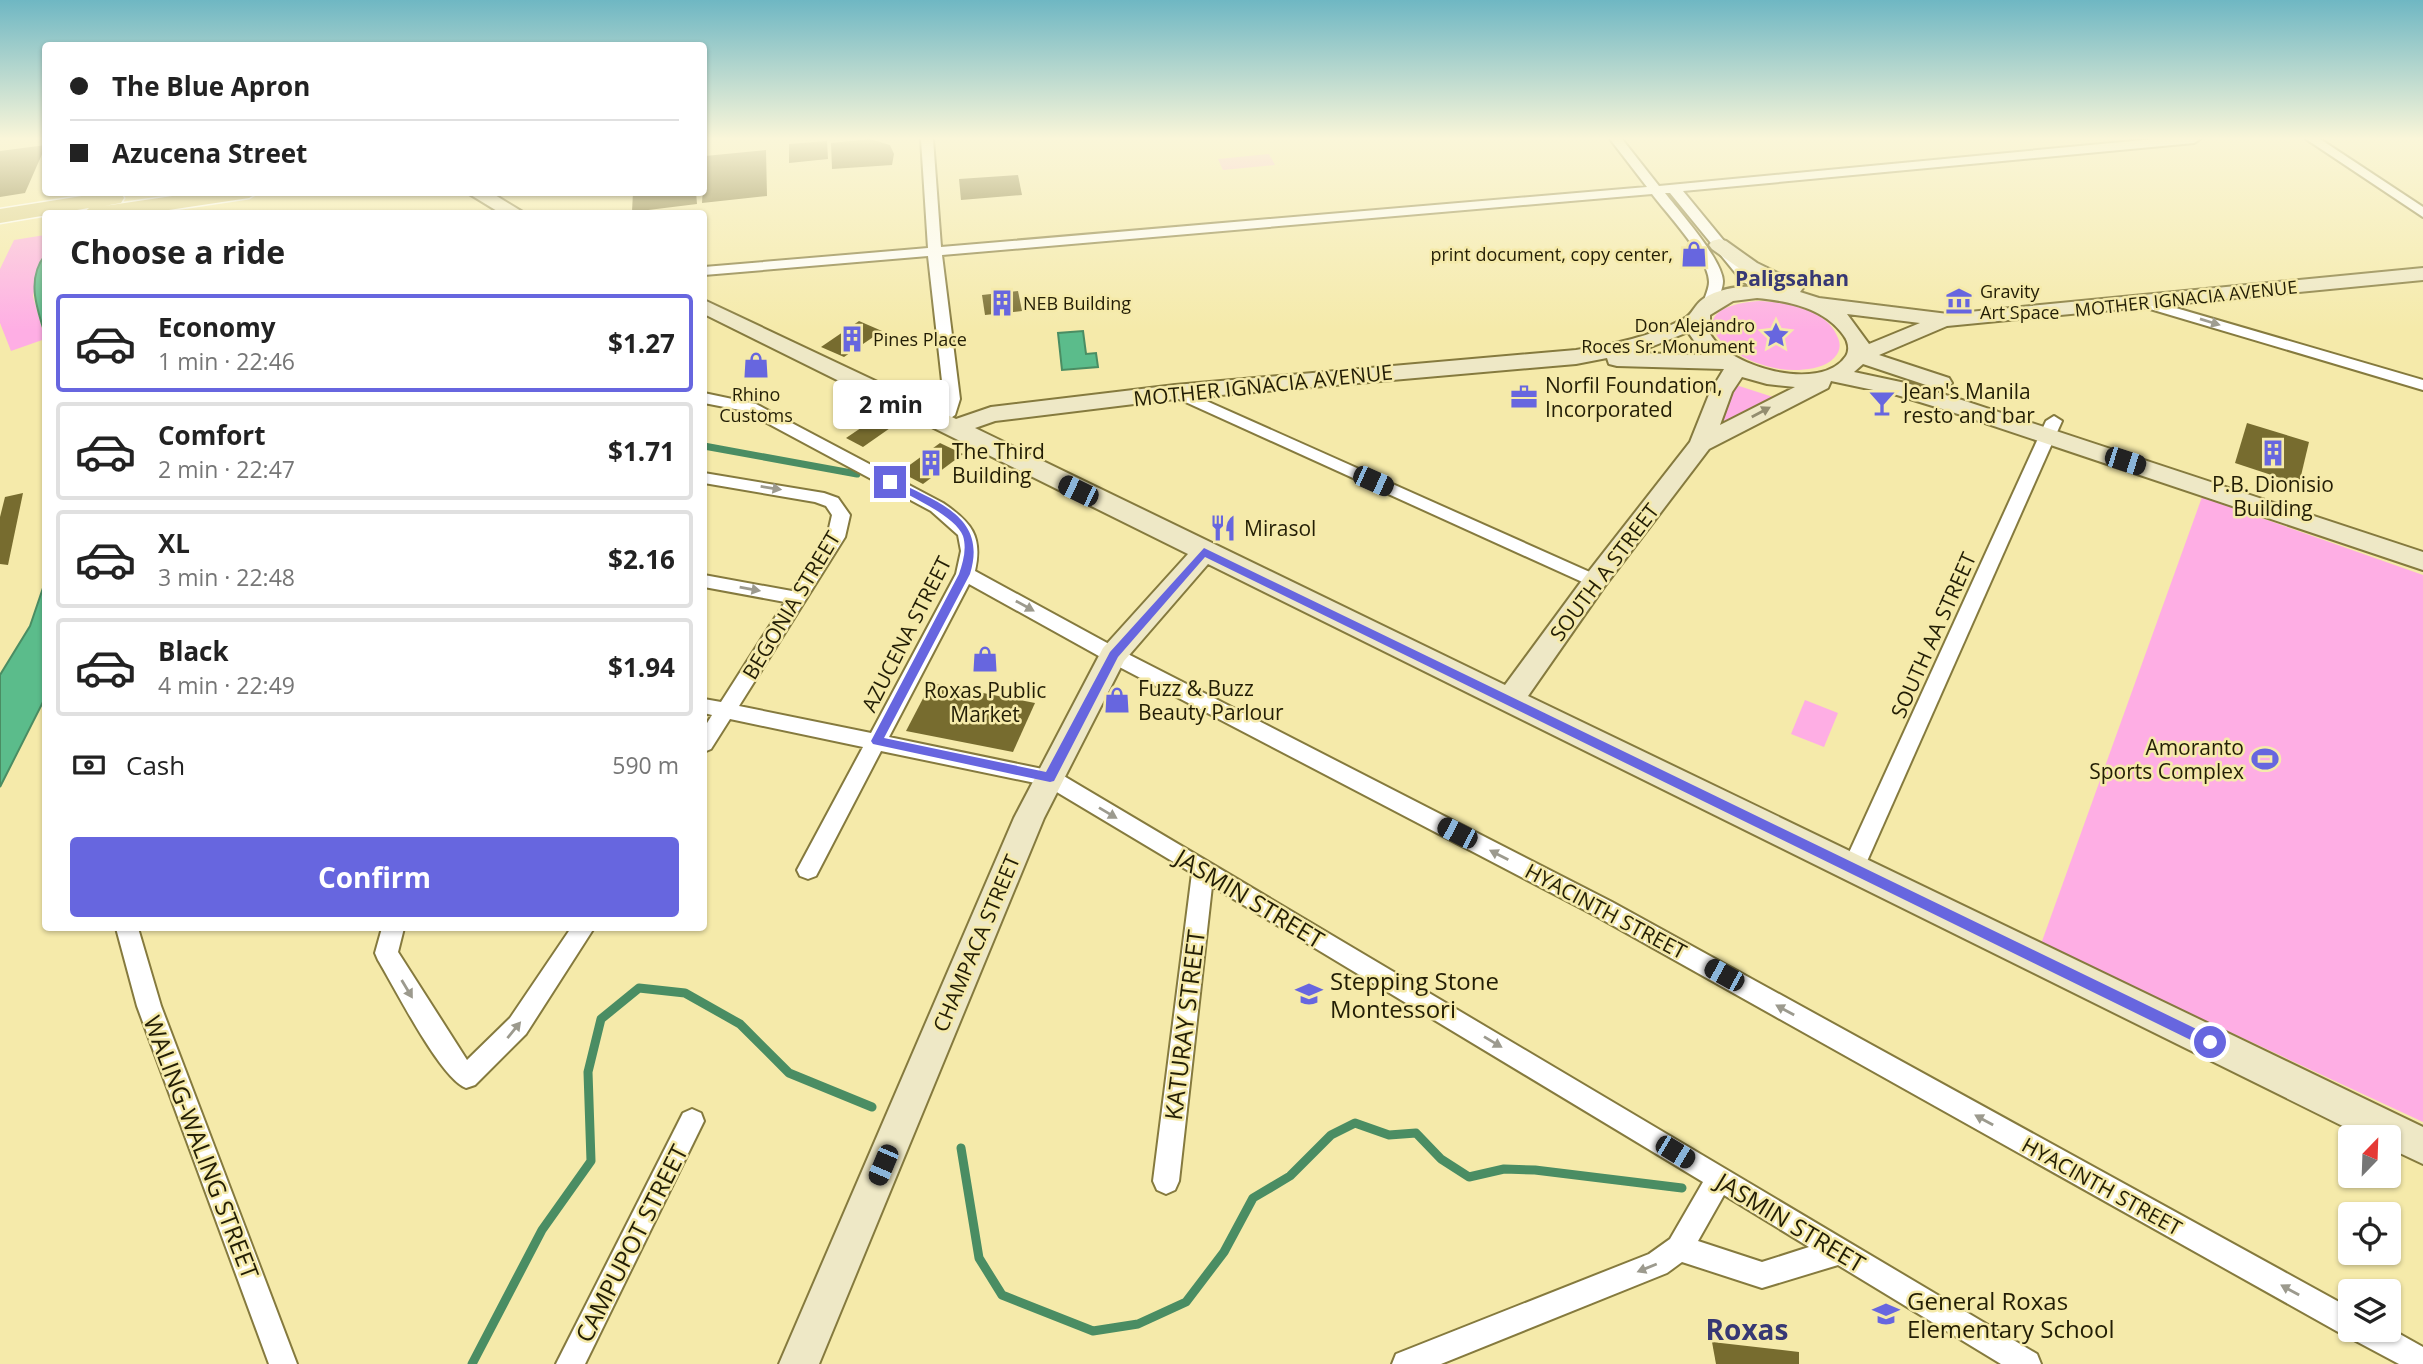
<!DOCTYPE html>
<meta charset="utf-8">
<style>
:root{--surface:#fff;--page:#f2f2f2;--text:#222;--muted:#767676;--line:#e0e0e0;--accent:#6766df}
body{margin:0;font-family:"Open Sans",sans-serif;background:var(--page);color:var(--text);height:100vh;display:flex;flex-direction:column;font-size:26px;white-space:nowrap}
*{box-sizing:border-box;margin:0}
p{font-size:23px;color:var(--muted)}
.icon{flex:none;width:38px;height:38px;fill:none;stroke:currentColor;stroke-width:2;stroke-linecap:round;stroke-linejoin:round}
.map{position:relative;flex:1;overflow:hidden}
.drawer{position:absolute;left:42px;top:210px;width:665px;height:721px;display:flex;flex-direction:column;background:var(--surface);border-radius:7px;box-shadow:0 2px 5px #0004}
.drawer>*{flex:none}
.banner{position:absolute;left:42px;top:42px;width:665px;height:154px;border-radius:7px;box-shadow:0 2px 5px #0004;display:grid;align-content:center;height:154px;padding:0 28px;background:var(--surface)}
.needle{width:46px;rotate:23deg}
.tools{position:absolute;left:2338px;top:1125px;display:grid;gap:14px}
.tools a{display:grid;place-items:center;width:63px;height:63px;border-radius:7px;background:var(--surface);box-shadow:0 2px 5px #0004;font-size:35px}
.end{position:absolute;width:32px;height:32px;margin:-16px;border:9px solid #6766df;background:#fff;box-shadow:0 0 0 4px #fff}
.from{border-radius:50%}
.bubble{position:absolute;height:49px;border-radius:7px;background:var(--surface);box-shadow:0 2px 5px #0004;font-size:23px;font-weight:700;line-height:49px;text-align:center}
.car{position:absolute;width:21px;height:42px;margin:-21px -10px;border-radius:9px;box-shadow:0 0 5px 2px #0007;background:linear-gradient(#222 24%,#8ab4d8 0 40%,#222 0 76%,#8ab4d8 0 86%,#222 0)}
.banner b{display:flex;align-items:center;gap:24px;height:66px;font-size:26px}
.banner b+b{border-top:2px solid var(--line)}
.banner i{width:18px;height:18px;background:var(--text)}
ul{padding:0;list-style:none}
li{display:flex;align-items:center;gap:21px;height:98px;margin:0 14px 10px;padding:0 14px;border:4px solid var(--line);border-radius:7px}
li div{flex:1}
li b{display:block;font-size:26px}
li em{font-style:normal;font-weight:700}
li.on{border-color:var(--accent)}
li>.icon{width:63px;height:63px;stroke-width:1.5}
h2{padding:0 28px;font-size:32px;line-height:84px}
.pay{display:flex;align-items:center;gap:18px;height:77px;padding:0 28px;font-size:26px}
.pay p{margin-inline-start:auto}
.primary-button{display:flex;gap:14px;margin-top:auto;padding:14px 28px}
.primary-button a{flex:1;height:80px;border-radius:7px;background:var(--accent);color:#fff;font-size:28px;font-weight:700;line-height:80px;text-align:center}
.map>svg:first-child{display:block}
.green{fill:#feaee4}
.water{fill:#5bbc8b;stroke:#4a8d63;stroke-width:2}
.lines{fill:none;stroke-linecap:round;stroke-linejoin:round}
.stream-far1{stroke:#4a8d63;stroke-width:7}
.stream{stroke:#4a8d63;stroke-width:9}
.building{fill:#776c2f}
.street-casing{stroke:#857a3e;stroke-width:4}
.secondary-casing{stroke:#857a3e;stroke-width:4}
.primary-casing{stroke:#fff;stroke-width:3}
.street{fill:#fff;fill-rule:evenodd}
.secondary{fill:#eee8c6;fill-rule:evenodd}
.primary{fill:#ddd18e;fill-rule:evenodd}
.oneway{fill:#9c9a8e}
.oneway2{fill:#938d6f}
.route{fill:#6766df}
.labels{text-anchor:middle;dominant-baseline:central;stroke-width:5;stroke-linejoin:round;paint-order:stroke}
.far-poi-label{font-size:18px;fill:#231e05;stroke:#f5eaaa;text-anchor:start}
.far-street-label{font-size:18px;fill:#231e05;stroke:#f5eaaa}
.far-quarter-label{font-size:21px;font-weight:bold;fill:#373874;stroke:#f5eaaa}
.street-label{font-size:21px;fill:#231e05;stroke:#f5eaaa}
.poi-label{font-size:21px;fill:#231e05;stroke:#f5eaaa;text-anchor:start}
.near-street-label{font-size:24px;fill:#231e05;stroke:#f5eaaa}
.near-poi-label{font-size:24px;fill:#231e05;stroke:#f5eaaa;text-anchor:start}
.near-quarter-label{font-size:28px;font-weight:bold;fill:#373874;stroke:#f5eaaa}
</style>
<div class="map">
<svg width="2423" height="1364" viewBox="0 0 2423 1364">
<rect width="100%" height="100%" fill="#f5eaaa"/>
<g class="green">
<polygon points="1269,154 1275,165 1223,170 1218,159"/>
<polygon points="45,235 45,255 41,260 33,296 45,339 11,351 0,323 0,269 14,240"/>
<path d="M 1759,301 C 1785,302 1828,309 1838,338 C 1841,345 1840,352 1834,358 C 1826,367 1811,369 1799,370 C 1736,373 1663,308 1759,301 Z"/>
<polygon points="1736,385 1773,397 1710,428"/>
<polygon points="2202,497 2423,575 2423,1122 2041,944"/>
<polygon points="1805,700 1838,713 1824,747 1791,734"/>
</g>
<g class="water">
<path d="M 45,255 L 45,334 C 37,309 26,279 45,255 Z"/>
<polygon points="1083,331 1086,354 1096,353 1098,367 1062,370 1058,333"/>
<polygon points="45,582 45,698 0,787 0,675 30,626"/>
</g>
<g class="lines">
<polyline class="stream-far1" points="704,446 857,474"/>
<g class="stream">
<polyline points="961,1148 979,1258 1002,1295 1093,1331 1138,1324 1186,1302 1224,1252 1253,1198 1290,1176 1331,1135 1355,1123 1389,1135 1416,1133 1441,1159 1469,1177 1504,1169 1535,1170 1682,1188"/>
<polyline points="472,1364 542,1230 591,1161 588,1072 601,1019 639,988 685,993 740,1024 789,1073 872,1107"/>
</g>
</g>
<g class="building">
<polygon points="870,139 890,145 894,154 892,165 832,169 831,143"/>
<polygon points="827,141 828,159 789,163 789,144"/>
<polygon points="46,145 25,193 0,197 0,151"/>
<polygon points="766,150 767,196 702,203 705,156"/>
<polygon points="1018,175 1022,195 961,200 959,179"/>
<polygon points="633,192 696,192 697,204 632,212"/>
<polygon points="1018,291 1022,311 985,315 982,295"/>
<polygon points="859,321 882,331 844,357 821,347"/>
<polygon points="889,409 903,419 863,447 846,438"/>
<polygon points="2247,423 2309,442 2299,484 2235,463"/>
<polygon points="940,443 963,454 923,484 900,472"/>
<polygon points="23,493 8,565 0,564 0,517 5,497"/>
<polygon points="931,683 1035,703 1013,752 906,731"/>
<polygon points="1712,1342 1799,1352 1799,1364 1716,1364"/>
</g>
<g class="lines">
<g class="street-casing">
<g id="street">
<path d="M 921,139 L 933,139 L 941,247 L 1647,187 L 1610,139 L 1622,139 L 1659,186 L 2154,139 L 2200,139 L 2194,143 L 1683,191 L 1752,275 L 1774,290 L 1776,293 L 1769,297 L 1742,281 L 1670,193 L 1665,193 C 1679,211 1722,259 1723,281 C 1723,288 1719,296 1717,303 L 1710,307 L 1703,303 C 1705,297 1709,288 1709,282 C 1709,258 1667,214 1652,194 L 942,255 L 960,399 L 955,415 L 938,427 L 930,422 L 942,410 L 944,399 L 928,256 L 704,275 L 704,267 L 928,248 Z"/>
<polygon points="2306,139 2320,139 2423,207 2423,217"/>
<polygon points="2145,299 2423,380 2423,390 2140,306 2138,303"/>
<polygon points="1175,387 1601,577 1604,581 1601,585 1589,585 1170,395 1167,392 1170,389"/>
<path d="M 704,393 L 756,404 L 943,503 C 971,522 983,536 975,571 L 1120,650 L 1612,902 L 2350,1308 L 2350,1330 L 2389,1328 L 2423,1347 L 2423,1364 L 2399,1364 L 2354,1340 L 2353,1336 L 2340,1333 L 1596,916 L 1106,660 L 969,584 L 889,737 L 1057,772 L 2037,1354 L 2041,1364 L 2001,1364 L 1838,1265 L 1762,1288 L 1682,1262 L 1667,1273 L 1441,1364 L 1392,1364 L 1396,1354 L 1649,1254 L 1670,1239 L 1703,1182 L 1212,886 L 1179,1181 L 1175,1190 L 1166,1194 L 1157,1190 L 1153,1181 L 1192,873 L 1045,785 L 881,751 L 816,876 L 808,879 L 800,876 L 797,870 L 863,747 L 730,719 L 711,749 L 704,752 L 704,728 L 712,715 L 704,713 L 704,699 L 721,702 L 785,602 L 704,587 L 704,575 L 792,591 L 827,537 L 832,515 L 826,506 L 815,502 L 704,483 L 704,473 L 824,493 L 838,498 L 850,515 L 845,537 L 739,706 L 871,733 L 956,574 L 961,551 L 958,535 L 931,511 L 745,411 L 704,403 ZM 1724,1195 L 1809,1247 L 1762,1262 L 1698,1241 Z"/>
<polygon points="2054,416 2062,421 1864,868 1861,874 1853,877 1845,874 1842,868 2046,421"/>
<polygon points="116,928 138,928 161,1006 297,1364 269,1364 137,1006"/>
<path d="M 382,928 L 404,928 L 398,952 L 467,1060 L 510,1018 L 571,928 L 594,928 L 526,1034 L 475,1085 L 466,1088 C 440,1078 395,988 378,960 L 375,953 Z"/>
<polygon points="692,1109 701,1113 704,1121 585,1364 556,1364 683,1113"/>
</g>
</g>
<g class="secondary-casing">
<g id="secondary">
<polygon points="466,192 490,192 526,214 502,214"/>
<path d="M 1719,239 L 1726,241 L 1757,263 L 1800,284 L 1803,288 L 1800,292 L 1819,298 L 1948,314 L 2423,268 L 2423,280 L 1947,326 L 1879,355 L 1949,378 L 1952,383 L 1949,388 L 1941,390 L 1863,364 L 1854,372 L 1910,384 L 1965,401 L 2423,552 L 2423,570 L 1949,411 L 1897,395 L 1831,381 L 1828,388 L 1709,449 L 1604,587 L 1528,696 L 2423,1127 L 2423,1164 L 2389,1148 L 2389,1138 L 2367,1138 L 1208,564 L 1124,661 L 1044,818 L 819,1364 L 779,1364 L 1014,818 L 1103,648 L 1188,554 L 704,314 L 704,300 L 956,419 L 991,407 L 1175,385 L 1576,350 C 1614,344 1651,337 1685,318 C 1692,315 1695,304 1703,299 C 1723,285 1753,285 1776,288 L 1743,271 L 1712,249 L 1709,245 L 1712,241 ZM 1757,298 C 1788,301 1825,308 1844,336 C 1848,341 1850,350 1846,356 C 1822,393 1730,368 1710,334 L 1710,315 L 1733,301 ZM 1847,314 L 1920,323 L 1869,344 ZM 1688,332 L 1704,355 L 1636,353 ZM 1607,358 L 1609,364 L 1617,366 L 1724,369 L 1710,392 L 1690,442 L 1586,575 L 1505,685 L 975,428 L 995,421 L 1175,399 L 1576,364 ZM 1742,377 L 1767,384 L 1795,387 L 1720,425 L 1732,392 Z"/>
</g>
</g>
<g class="primary-casing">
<polygon id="primary" points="107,192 121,193 124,198 121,203 104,206 200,192 259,192 249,198 142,214 82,214 89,208 0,223 0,209"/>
</g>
<use href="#street" class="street"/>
<use href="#secondary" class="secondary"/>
<use href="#primary" class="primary"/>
</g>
<defs><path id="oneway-solid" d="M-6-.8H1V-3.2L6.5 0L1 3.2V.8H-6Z" transform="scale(1.75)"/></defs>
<g class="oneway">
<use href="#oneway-solid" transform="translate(2210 322) rotate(17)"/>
<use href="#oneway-solid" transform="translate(771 488) rotate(9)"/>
<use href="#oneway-solid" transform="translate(750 589) rotate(10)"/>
<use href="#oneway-solid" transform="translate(1025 606) rotate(29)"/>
<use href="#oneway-solid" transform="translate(1108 813) rotate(31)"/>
<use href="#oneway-solid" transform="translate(1499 855) rotate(-153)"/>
<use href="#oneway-solid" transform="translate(407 989) rotate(59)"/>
<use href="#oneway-solid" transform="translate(1785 1010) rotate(-151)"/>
<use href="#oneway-solid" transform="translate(514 1030) rotate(-51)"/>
<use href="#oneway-solid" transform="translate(1493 1042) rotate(31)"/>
<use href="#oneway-solid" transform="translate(1984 1120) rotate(-151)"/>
<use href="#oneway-solid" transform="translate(1647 1268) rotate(158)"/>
<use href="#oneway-solid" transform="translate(2290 1290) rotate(-151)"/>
</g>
<use class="oneway2" href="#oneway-solid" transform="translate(1761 412) rotate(-28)"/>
<linearGradient id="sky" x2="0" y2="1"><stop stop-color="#6fb7c3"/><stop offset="0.42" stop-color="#faf6d9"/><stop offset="1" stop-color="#faf6d9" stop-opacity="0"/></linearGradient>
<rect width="2423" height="330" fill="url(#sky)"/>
<path class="route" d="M 887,480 L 894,480 C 936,502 988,516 970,574 L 884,738 L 1046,772 L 1110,652 L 1204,548 L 2215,1038 L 2217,1042 L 2215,1047 L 2205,1047 L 1205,557 L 1118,657 L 1054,781 L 1050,782 L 873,744 L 871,741 L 959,574 C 963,562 967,549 963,536 C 956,516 906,494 887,484 Z"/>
<defs>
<g id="shop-bare" transform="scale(2.1)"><path d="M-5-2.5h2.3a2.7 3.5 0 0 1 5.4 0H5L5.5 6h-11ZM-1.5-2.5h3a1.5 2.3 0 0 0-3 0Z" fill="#6766df" stroke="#f5eaaa" stroke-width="2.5" paint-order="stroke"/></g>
<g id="museum-bare" transform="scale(2.1)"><path d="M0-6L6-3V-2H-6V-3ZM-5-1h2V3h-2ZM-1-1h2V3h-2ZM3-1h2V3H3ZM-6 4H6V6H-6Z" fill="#6766df" stroke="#f5eaaa" stroke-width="2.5" paint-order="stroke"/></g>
<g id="building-bare" transform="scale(2.1)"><path d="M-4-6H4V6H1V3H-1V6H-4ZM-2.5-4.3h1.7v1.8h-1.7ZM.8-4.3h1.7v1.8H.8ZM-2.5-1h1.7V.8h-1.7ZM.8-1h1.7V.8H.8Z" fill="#6766df" stroke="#f5eaaa" stroke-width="2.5" paint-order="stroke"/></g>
<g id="sight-bare" transform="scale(2.1)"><path d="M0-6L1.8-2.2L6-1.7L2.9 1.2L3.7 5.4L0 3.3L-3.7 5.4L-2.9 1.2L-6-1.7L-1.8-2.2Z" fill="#6766df" stroke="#f5eaaa" stroke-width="2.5" paint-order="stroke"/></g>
<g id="office-bare" transform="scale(2.1)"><path d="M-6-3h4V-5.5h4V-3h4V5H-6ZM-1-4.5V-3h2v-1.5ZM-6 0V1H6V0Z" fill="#6766df" stroke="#f5eaaa" stroke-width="2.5" paint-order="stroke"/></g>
<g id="bar-bare" transform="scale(2.1)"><path d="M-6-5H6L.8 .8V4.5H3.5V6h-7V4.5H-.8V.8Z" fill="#6766df" stroke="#f5eaaa" stroke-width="2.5" paint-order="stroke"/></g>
<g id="restaurant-bare" transform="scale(2.1)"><path d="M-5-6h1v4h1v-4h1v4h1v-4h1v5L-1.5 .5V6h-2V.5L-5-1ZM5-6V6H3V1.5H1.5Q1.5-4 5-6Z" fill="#6766df" stroke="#f5eaaa" stroke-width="2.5" paint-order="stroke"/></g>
<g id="stadium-bare" transform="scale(2.1)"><path d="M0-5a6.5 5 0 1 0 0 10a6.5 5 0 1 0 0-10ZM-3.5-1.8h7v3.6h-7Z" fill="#6766df" stroke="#f5eaaa" stroke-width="2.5" paint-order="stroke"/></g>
<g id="school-bare" transform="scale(2.1)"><path d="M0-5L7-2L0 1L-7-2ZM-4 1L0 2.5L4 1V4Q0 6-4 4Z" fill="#6766df" stroke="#f5eaaa" stroke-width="2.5" paint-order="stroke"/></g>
</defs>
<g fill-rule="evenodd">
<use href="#shop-bare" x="1694" y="254"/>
<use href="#museum-bare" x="1959" y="301"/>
<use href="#building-bare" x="1002" y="303"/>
<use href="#sight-bare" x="1776" y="335"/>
<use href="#building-bare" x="852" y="339"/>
<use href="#shop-bare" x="756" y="365"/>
<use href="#office-bare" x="1524" y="397"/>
<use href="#bar-bare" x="1882" y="403"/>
<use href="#building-bare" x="2273" y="453"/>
<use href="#building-bare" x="931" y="463"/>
<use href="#restaurant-bare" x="1223" y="528"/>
<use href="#shop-bare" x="985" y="659"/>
<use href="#shop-bare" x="1117" y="700"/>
<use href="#stadium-bare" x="2265" y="759"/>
<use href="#school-bare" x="1309" y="994"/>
<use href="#school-bare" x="1886" y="1314"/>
</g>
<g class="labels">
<g class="far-poi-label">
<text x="1673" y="254" text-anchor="end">print document, copy center,</text>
<text x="1980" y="291">Gravity<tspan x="1980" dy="21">Art Space</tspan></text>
<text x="1023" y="303">NEB Building</text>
<text x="1755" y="325" text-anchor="end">Don Alejandro<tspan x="1755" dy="21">Roces Sr. Monument</tspan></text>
<text x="873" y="339">Pines Place</text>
<text x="756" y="394" text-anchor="middle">Rhino<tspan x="756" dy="21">Customs</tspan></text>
</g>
<g class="far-street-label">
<text transform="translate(2186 298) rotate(-6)">MOTHER IGNACIA AVENUE</text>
</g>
<g class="far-quarter-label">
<text x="1792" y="278">Paligsahan</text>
</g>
<g class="street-label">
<text transform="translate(1263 385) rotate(-6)">MOTHER IGNACIA AVENUE</text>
<text transform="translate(1604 572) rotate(-53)">SOUTH A STREET</text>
<text transform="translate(791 605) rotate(-59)">BEGONIA STREET</text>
<text transform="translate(906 634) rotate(-63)">AZUCENA STREET</text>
<text transform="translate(1933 635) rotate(-66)">SOUTH AA STREET</text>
<text transform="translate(1606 911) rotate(28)">HYACINTH STREET</text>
<text transform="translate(976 943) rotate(-67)">CHAMPACA STREET</text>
<text transform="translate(2102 1186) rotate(29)">HYACINTH STREET</text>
</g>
<g class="poi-label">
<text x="1545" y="385">Norfil Foundation,<tspan x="1545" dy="24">Incorporated</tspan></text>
<text x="1903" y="391">Jean's Manila<tspan x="1903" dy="24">resto and bar</tspan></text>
<text x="952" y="451">The Third<tspan x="952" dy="24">Building</tspan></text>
<text x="2273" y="484" text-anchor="middle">P.B. Dionisio<tspan x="2273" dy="24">Building</tspan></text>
<text x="1244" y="528">Mirasol</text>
<text x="1138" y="688">Fuzz &amp; Buzz<tspan x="1138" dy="24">Beauty Parlour</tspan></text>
<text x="985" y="690" text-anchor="middle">Roxas Public<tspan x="985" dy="24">Market</tspan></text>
<text x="2244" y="747" text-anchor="end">Amoranto<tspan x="2244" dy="24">Sports Complex</tspan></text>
</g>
<g class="near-street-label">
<text transform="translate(1250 898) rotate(31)">JASMIN STREET</text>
<text transform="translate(1184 1025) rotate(-83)">KATURAY STREET</text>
<text transform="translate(202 1147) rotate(69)">WALING-WALING STREET</text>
<text transform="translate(1791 1222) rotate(31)">JASMIN STREET</text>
<text transform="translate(631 1243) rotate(-63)">CAMPUPOT STREET</text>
</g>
<g class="near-poi-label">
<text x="1330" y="980">Stepping Stone<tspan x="1330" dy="28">Montessori</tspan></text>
<text x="1907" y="1300">General Roxas<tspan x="1907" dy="28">Elementary School</tspan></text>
</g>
<g class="near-quarter-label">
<text x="1747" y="1329">Roxas</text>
</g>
</g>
</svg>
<div class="tools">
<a><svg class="needle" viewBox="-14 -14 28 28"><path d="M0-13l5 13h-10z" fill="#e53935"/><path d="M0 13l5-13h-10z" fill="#767676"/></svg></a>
<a><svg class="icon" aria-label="locate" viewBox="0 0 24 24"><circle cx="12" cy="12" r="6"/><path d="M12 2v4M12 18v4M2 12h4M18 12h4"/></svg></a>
<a><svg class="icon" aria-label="layers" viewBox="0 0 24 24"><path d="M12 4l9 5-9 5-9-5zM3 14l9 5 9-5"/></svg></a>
</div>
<i class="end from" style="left:2210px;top:1042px"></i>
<i class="end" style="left:890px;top:482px"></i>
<div class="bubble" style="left:833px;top:380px;width:116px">2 min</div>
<i class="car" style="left:2125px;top:461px;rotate:108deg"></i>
<i class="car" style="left:1373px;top:481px;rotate:114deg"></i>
<i class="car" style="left:1078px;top:491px;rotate:296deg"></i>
<i class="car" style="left:1457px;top:833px;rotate:297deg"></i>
<i class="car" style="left:1724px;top:975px;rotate:299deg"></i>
<i class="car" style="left:1675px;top:1152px;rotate:121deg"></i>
<i class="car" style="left:883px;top:1165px;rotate:203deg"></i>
<div class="banner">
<b><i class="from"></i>The Blue Apron</b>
<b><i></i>Azucena Street</b>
</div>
<section class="drawer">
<h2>Choose a ride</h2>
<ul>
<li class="on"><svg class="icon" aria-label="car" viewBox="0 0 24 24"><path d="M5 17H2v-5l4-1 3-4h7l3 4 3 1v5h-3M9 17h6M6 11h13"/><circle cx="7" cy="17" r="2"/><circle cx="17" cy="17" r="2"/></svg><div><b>Economy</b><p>1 min · 22:46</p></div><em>$1.27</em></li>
<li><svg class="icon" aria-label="car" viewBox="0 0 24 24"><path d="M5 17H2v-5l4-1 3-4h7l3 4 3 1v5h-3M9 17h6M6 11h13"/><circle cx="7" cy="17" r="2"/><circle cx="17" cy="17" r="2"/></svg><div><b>Comfort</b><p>2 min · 22:47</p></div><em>$1.71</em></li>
<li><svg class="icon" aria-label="car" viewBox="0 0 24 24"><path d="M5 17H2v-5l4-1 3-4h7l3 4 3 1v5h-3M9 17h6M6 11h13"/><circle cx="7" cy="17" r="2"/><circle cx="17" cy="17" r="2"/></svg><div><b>XL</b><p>3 min · 22:48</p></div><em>$2.16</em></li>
<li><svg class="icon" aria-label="car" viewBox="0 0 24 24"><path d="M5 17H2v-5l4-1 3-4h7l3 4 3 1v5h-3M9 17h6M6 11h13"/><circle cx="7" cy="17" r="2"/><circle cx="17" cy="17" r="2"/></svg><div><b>Black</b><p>4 min · 22:49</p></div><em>$1.94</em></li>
</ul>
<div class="pay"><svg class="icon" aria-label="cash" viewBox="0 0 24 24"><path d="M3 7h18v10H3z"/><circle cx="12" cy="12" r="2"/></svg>Cash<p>590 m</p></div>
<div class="primary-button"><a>Confirm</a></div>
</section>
</div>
